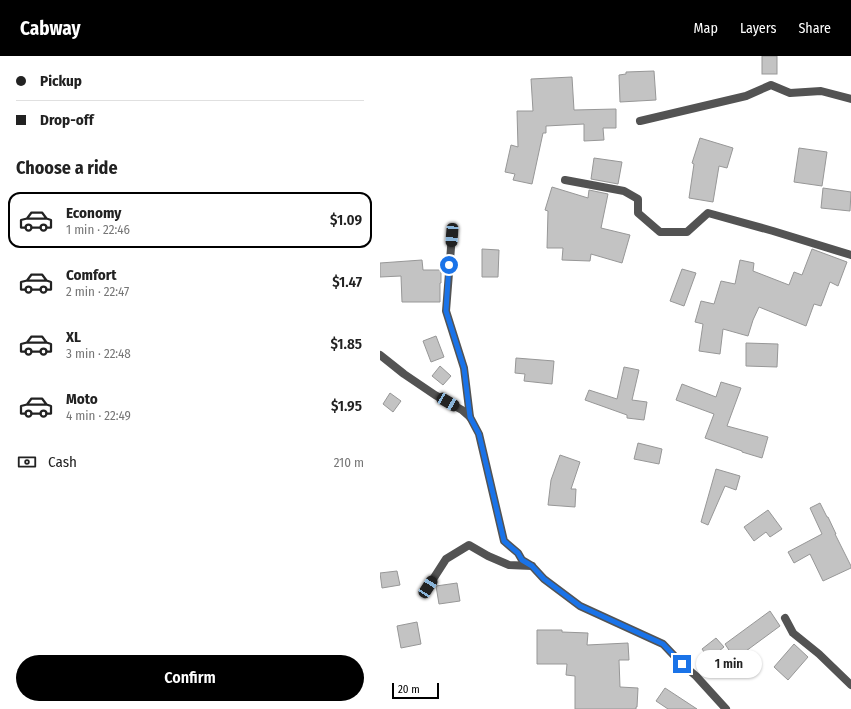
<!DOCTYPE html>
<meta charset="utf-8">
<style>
:root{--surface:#fff;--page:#f2f2f2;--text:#222;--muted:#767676;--line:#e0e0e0;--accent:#000}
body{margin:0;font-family:"Fira Sans Condensed",sans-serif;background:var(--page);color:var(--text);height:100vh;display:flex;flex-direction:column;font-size:15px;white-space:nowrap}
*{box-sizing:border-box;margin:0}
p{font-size:13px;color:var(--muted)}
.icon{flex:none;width:22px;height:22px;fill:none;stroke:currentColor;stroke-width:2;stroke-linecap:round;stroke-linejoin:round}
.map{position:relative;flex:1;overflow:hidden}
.drawer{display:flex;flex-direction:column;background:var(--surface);width:380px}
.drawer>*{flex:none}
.top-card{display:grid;align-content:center;height:88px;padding:0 16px;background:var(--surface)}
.scale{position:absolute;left:12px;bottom:10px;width:47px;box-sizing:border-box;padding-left:4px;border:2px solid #000;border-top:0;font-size:11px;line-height:14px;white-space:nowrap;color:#000;-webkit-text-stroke:3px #fff;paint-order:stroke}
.end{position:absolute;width:18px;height:18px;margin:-9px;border:5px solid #1a73e8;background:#fff;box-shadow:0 0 0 2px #fff}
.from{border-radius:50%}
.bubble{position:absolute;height:28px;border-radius:14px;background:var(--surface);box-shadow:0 1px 3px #0004;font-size:13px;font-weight:600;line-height:28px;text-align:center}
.car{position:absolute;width:12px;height:24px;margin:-12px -6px;border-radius:5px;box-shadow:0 0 3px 1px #0007;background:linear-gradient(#222 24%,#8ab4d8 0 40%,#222 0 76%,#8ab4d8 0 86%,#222 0)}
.top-card b{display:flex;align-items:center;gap:14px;height:38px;font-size:15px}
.top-card b+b{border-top:1px solid var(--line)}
.top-card i{width:10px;height:10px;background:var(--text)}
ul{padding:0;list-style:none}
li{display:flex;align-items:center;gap:12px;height:56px;margin:0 8px 6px;padding:0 8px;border:2px solid transparent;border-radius:12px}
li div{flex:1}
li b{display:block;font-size:15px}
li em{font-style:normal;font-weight:600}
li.current{border-color:var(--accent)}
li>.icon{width:36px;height:36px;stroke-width:1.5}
h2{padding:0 16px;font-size:18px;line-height:48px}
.pay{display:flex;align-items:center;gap:10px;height:44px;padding:0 16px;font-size:15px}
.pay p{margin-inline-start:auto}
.cta{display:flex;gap:8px;margin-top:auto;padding:8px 16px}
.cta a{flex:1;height:46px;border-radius:24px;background:var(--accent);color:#fff;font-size:16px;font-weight:600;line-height:46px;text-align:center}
header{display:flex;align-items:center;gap:24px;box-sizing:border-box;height:56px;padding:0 20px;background:var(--accent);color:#fff}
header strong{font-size:19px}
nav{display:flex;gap:22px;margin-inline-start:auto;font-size:14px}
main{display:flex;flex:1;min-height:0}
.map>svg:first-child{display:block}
.building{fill:#c3c3c3;stroke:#979797}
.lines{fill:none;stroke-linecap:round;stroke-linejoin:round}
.service{stroke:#535353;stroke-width:8}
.minor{stroke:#535353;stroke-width:8}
.route{stroke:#1a73e8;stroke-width:5}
</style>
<header>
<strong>Cabway</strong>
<nav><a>Map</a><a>Layers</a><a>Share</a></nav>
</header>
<main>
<section class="drawer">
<div class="top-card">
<b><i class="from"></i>Pickup</b>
<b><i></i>Drop-off</b>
</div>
<h2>Choose a ride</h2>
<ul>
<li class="current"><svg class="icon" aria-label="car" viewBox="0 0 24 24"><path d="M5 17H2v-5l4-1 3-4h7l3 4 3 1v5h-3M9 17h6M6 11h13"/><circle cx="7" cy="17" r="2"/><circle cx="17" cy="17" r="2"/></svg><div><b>Economy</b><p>1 min · 22:46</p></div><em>$1.09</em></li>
<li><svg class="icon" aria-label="car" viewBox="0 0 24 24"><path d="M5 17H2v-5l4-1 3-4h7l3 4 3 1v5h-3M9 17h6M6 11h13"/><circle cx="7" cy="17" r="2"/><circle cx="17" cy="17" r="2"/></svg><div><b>Comfort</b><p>2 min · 22:47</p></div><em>$1.47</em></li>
<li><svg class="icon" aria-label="car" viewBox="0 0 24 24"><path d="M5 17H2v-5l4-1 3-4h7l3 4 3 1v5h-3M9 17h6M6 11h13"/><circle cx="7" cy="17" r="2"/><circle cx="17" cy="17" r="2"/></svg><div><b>XL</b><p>3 min · 22:48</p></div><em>$1.85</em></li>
<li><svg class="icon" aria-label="car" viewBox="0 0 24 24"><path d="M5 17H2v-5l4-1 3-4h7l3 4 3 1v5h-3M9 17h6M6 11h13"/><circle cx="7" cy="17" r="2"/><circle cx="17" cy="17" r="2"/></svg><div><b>Moto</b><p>4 min · 22:49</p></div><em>$1.95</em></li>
</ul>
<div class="pay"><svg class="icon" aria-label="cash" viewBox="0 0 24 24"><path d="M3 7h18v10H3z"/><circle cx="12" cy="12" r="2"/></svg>Cash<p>210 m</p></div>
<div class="cta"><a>Confirm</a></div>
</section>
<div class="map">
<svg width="471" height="653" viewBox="0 0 471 653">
<rect width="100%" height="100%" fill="#fff"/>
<g class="building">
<rect x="382" y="0" width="15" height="18"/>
<polygon points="274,15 276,44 240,46 239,19 246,18 246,16"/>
<polygon points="192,21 194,54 236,53 236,72 223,72 224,84 204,85 204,68 166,70 166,77 163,77 152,128 133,124 135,118 125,116 131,89 138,91 137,55 153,55 151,23"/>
<polygon points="320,82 353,92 347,112 339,110 333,146 309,142 314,108 312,107"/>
<polygon points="419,92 447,96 442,130 414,126"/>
<polygon points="214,102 242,106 238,128 211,123"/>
<polygon points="172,131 208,142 209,134 228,138 221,172 250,179 242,207 211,198 210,205 182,204 183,192 167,192 168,155 165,154"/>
<polygon points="443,132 471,136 470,155 441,152"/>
<polygon points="102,193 119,194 118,221 102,221"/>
<polygon points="432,193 467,206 458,230 450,226 441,250 434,248 426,270 379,251 373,264 368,280 343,273 340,298 319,295 323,268 315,266 321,245 334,248 341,225 355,228 360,204 374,207 373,215 409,229 414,216 422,219"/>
<polygon points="42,204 43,214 61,214 61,227 60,227 60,246 22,246 21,220 0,221 0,207"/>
<polygon points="302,213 316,217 304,250 290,245"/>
<polygon points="56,280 64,301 51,306 43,285"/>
<polygon points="366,287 398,288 397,311 366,310"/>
<polygon points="136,302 174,305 172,328 144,325 145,318 135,317"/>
<polygon points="60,310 71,320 63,329 52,320"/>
<polygon points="244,311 259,314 252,344 267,346 264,364 247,362 247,359 205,344 209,334 237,343"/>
<polygon points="341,326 361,332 347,370 388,381 382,402 362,396 362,395 325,382 334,358 296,344 302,328 336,341"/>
<polygon points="10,337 21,345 13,356 3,348"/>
<polygon points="258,387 282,393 279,408 254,403"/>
<polygon points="180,399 200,406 191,433 196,433 195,451 168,449 171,424"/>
<polygon points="336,413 360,420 356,434 345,430 328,469 321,466"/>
<polygon points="440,447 447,461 448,461 456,478 455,478 471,510 471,512 443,525 430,498 414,507 408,496 442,478 430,452"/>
<polygon points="388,454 402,473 390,481 386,476 374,485 364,471"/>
<polygon points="17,515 20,529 2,532 0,517"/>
<polygon points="77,527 80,545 59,548 56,530"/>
<polygon points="390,555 400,570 366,595 371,604 360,611 345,588"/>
<polygon points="37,566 41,588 21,592 17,570"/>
<polygon points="157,574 182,574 182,576 208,577 207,589 248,587 249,604 239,604 240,631 258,632 257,651 256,651 256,653 195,653 195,620 186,619 187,608 157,608"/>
<polygon points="336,582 344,591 329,603 322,593"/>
<polygon points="414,588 428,601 408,624 394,611"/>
<polygon points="285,632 317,653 288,653 276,645"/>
</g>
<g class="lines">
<polyline class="service" points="405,562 413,577 439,598 471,629"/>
<g class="minor">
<polyline points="260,65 366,40 391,29 410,37 441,35 471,43"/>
<polyline points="185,124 244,135 258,143 258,157 280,176 307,176 328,157 393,175 471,199"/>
<polyline points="72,179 66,255 84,312 90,361"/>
<polyline points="0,299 24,318 55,339 82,354 90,361 99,378 124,485 138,497 142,504 152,510 164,523 200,550 283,588 302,608 316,620 346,653"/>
<polyline points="48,531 66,503 89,489 108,500 129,509 152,510"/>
</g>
</g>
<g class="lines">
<polyline class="route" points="69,209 66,255 84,312 90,361 99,378 124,485 138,497 142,504 152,510 164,523 200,550 283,588 302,608"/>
</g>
</svg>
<div class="scale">20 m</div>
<i class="end from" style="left:69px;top:209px"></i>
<i class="end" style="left:302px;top:608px"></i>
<div class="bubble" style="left:316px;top:594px;width:66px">1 min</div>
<i class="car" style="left:72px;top:179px;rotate:184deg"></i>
<i class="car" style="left:68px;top:346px;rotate:120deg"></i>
<i class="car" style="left:48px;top:531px;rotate:33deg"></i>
</div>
</main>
